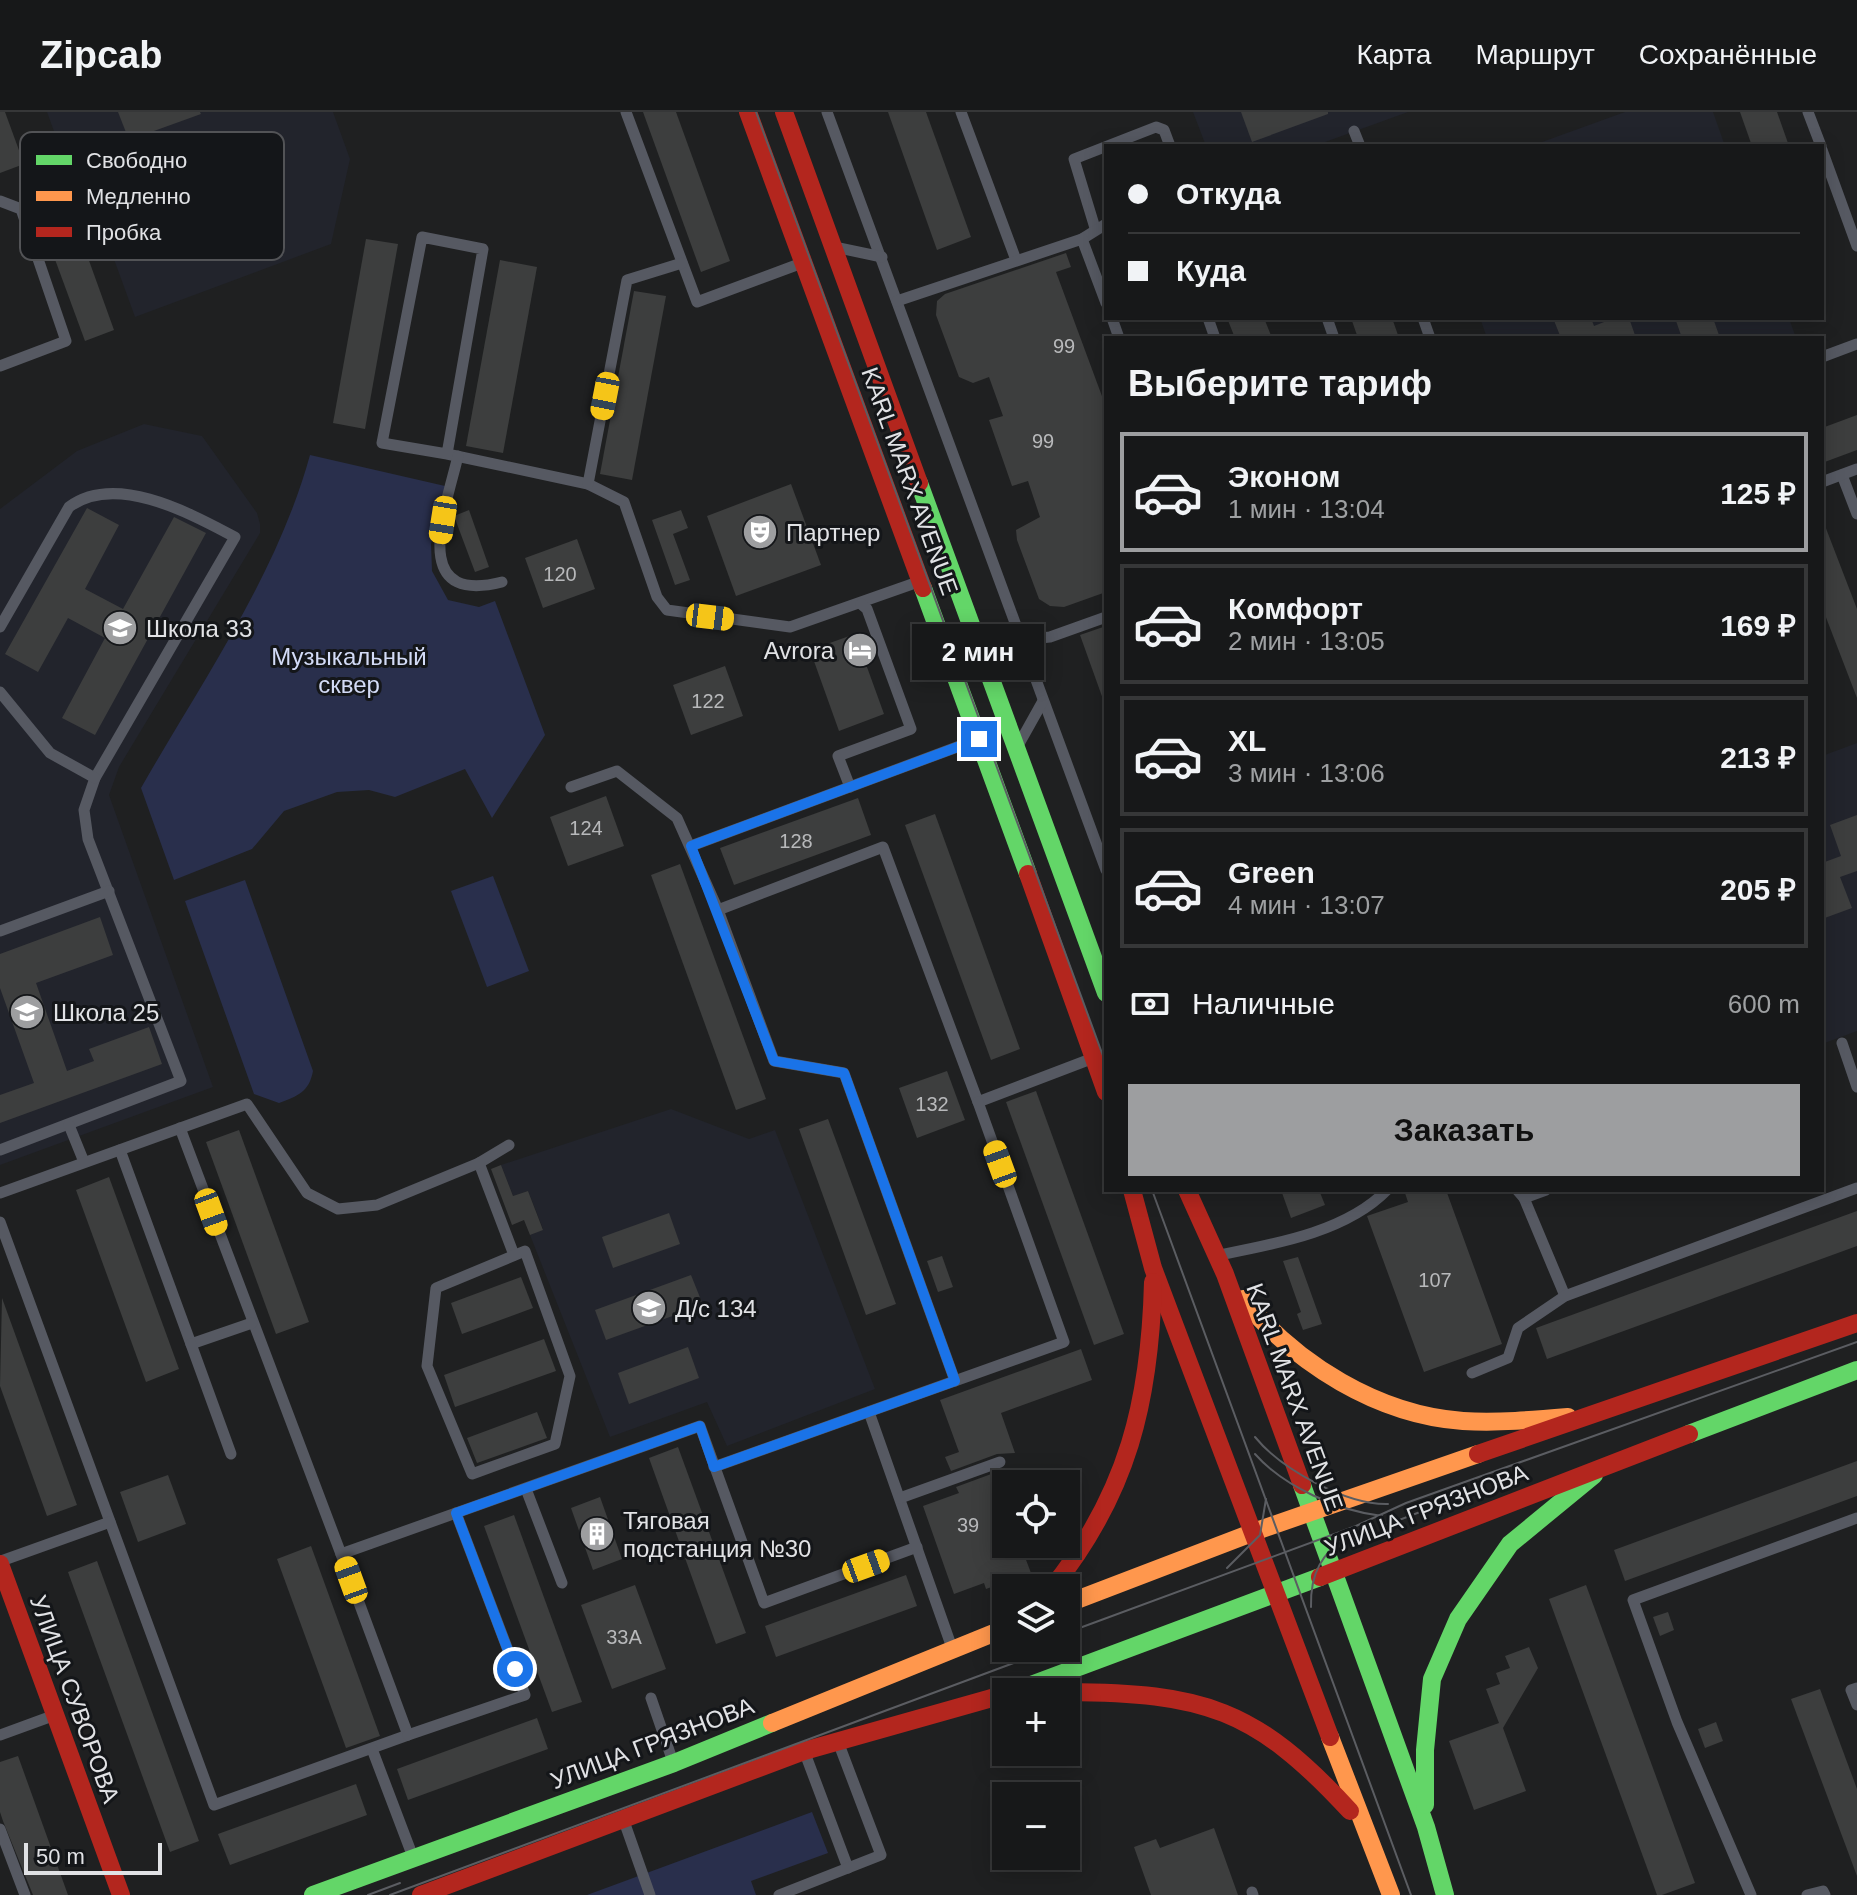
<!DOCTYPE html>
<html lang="ru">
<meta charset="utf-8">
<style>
:root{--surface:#171819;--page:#242526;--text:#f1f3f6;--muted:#9ea0a2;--line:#363738;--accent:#9d9ea0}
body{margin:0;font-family:Arial,sans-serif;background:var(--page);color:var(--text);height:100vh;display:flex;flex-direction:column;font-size:30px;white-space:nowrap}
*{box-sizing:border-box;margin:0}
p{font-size:26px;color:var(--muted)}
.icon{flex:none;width:44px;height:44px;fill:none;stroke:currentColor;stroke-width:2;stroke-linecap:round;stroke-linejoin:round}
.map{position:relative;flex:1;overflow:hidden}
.drawer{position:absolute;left:1104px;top:224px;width:720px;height:856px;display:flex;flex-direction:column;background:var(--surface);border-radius:0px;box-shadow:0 4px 20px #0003,0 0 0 2px var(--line)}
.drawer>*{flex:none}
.hud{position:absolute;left:1104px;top:32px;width:720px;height:176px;border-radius:0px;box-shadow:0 4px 20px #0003,0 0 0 2px var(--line);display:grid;align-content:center;height:176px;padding:0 24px;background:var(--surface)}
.tools{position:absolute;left:992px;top:1358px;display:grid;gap:16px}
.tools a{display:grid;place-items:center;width:88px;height:88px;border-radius:0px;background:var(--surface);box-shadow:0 4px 20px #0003,0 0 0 2px var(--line);font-size:40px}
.scale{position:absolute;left:24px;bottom:20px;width:138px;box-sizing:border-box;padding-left:8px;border:4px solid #e1e2e5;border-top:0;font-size:22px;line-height:28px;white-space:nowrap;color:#e1e2e5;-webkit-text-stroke:6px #141619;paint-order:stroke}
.end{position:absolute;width:36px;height:36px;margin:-18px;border:10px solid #1a73e8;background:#fff;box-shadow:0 0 0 4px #fff}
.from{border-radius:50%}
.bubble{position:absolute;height:56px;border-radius:0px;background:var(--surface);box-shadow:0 4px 20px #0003,0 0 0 2px var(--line);font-size:26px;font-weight:800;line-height:56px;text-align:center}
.car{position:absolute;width:24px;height:48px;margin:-24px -12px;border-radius:10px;box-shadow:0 0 6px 2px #0007;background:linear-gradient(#f5c518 24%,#345 0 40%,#f5c518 0 76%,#345 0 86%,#f5c518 0)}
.hud b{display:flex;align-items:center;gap:28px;height:76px;font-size:30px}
.hud b+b{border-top:2px solid var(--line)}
.hud i{width:20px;height:20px;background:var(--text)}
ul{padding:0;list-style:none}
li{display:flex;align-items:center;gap:24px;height:120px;margin:0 16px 12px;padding:0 8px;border:4px solid var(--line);border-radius:0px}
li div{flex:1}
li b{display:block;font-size:30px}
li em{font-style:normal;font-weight:800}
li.on{border-color:var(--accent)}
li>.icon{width:72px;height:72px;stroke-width:1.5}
h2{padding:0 24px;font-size:36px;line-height:96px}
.pay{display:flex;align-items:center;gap:20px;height:88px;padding:0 24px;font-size:30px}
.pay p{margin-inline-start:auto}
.action{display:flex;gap:16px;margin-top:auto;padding:16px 24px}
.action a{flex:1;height:92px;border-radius:0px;background:var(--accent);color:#111;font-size:32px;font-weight:800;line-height:92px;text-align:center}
header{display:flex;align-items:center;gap:48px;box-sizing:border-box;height:112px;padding:0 40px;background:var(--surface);border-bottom:2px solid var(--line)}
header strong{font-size:38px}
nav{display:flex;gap:44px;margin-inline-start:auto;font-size:28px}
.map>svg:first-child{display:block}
.built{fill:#22242c}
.green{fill:#292f4c}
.building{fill:#3d3e3e}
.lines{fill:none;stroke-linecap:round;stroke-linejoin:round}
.lane{stroke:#565962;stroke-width:11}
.fast{stroke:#63d668;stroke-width:18}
.slow{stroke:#ff974d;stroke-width:18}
.jam{stroke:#b3261e;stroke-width:18}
.tram{stroke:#5b5d62;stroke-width:2}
.route{stroke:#1a73e8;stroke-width:10}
.labels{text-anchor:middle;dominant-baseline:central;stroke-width:6;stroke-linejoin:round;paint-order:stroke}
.number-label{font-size:20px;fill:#b8b9bb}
.street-label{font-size:24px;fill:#e1e2e5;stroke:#141619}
.poi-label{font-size:24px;fill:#e1e2e5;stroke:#141619;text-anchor:start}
.park-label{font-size:24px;fill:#d3dbf6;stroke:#141619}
.key{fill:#141619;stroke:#525356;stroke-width:2}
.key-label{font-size:22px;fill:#e1e2e5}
</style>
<header>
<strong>Zipcab</strong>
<nav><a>Карта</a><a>Маршрут</a><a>Сохранённые</a></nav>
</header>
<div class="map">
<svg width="1857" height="1783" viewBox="0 0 1857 1783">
<rect width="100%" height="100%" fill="#1f2021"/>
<g class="built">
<polygon points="47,0 333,0 350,47 331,132 135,205 83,62 64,47"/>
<polygon points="1193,0 1408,0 1314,34 1206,34"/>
<polygon points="1625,0 1713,0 1725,34 1531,34"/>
<polygon points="1480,206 1789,206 1796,226 1487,226"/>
<polygon points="144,312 202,324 257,401 260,412 260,421 119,655 109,683 213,975 0,1053 0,397 77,339"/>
<polygon points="1857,631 1857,919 1822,932 1822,644"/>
<polygon points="671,997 749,1027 775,1018 875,1277 727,1334 707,1290 610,1325 530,1123 543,1117 528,1079 513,1084 501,1053"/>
</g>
<g class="green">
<path d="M 310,343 L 445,374 L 431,432 L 432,459 L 448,488 L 479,495 L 495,489 L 545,623 L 492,706 L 465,657 L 395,685 L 369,678 L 337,680 L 284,699 L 252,737 L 174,768 L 141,676 C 202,569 277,463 310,343 Z"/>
<polygon points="493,764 529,859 487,875 451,779"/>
<path d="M 245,768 L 313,959 C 309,980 298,984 279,991 L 254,982 L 185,789 Z"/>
<polygon points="812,1700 828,1741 751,1769 756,1783 587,1783"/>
</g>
<g class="building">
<polygon points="0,0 5,0 24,52 0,61"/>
<polygon points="118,0 200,0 201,2 129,28"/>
<polygon points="643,0 676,0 730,149 701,160"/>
<polygon points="888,0 926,0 971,125 937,138"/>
<polygon points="1241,0 1328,0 1328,2 1252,30"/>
<polygon points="1740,0 1777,0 1789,34 1752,34"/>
<polygon points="65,82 114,218 85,229 35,93"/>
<polygon points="366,127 398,132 365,317 333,311"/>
<polygon points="1066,141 1071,155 1056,160 1106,295 1106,480 1064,495 1050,494 1039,487 1017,428 1016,418 1040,405 1028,369 1012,374 989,308 1003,304 989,265 973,271 959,265 936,203 937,189 945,182"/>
<polygon points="500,148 537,155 503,341 466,334"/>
<polygon points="634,179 666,184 632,368 600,362"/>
<polygon points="1227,206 1264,206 1272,226 1235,226"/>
<polygon points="1351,206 1392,206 1399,226 1358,226"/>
<polygon points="1553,206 1591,206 1594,214 1614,206 1629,206 1636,226 1561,226"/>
<polygon points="1675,206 1713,206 1720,226 1682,226"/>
<polygon points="1857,303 1857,338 1822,351 1822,316"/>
<polygon points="791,372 821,453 736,484 707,404"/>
<polygon points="87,396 119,413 85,477 123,497 174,405 206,421 95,623 62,606 105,526 68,506 38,560 5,542"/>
<polygon points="469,398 489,455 475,460 454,404"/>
<polygon points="681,398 688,416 673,422 690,468 675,473 652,408"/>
<polygon points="1822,406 1857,497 1857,586 1822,495"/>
<polygon points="577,427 595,477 543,496 525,446"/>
<polygon points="1106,514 1106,589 1104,590 1080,523"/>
<polygon points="855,522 884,602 839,619 810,538"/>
<polygon points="725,554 743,604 691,623 673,573"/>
<polygon points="606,684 624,734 568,754 550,705"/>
<polygon points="858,686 871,723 734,773 720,736"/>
<polygon points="935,702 1020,937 991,948 905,713"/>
<polygon points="1857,703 1857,759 1840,765 1852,796 1822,807 1822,751 1841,744 1830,713"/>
<polygon points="680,752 766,987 736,998 651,763"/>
<polygon points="100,805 113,843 36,871 67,959 94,949 89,937 149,915 162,952 0,1011 0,983 34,971 0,876 0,842"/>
<polygon points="947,959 965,1008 917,1026 899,976"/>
<polygon points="1036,979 1124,1222 1094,1233 1006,990"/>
<polygon points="828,1007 896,1192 866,1203 799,1017"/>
<polygon points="239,1018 309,1210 276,1222 206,1030"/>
<polygon points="501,1053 513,1084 528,1079 543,1118 530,1123 524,1108 512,1113 491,1057"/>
<polygon points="109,1065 179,1257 146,1270 76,1078"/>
<polygon points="1281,1078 1319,1078 1325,1093 1291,1106"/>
<polygon points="1404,1078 1446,1078 1502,1232 1424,1260 1367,1104 1408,1090"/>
<polygon points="1857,1099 1857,1134 1547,1247 1536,1216"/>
<polygon points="669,1101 680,1132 613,1156 602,1125"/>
<polygon points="942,1144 953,1175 938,1180 927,1149"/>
<polygon points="1298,1145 1322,1212 1303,1218 1297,1202 1301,1200 1283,1149"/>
<polygon points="691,1163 703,1193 606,1228 595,1198"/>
<polygon points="521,1165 533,1196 462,1222 451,1191"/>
<polygon points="2,1186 77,1393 47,1404 0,1274"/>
<polygon points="544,1227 556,1259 455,1295 444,1263"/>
<polygon points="688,1235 699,1266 629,1292 618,1261"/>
<polygon points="1081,1237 1092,1268 1001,1301 1015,1341 997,1342 951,1359 945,1345 959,1340 940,1288"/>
<polygon points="537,1300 547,1326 477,1351 467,1326"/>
<polygon points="678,1335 746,1521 716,1532 649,1346"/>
<polygon points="1857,1349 1857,1384 1625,1469 1614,1438"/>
<polygon points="994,1361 1006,1393 1006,1432 1020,1432 1031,1461 986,1477 984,1471 954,1482 923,1394 959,1381 956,1375"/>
<polygon points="168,1363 186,1412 138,1430 120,1380"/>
<polygon points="600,1385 622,1447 593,1458 571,1396"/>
<polygon points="514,1403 582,1590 552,1600 484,1414"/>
<polygon points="311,1434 380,1624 346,1636 277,1447"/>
<polygon points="97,1449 199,1729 170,1740 68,1460"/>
<polygon points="906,1463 917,1494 776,1545 765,1514"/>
<polygon points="635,1473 666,1557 612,1577 581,1493"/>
<polygon points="1586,1473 1695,1771 1662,1783 1657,1783 1549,1487"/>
<polygon points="1668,1500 1674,1518 1660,1524 1653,1505"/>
<polygon points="1529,1535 1538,1556 1503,1616 1526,1679 1474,1698 1449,1629 1499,1611 1486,1577 1500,1572 1496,1561 1510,1556 1505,1544"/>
<polygon points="1820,1577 1857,1677 1857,1764 1791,1587"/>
<polygon points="537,1606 548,1637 408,1688 397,1657"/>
<polygon points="1716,1610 1723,1629 1705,1636 1698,1617"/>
<polygon points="18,1644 68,1783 33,1783 3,1709 0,1700 0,1650"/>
<polygon points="356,1672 367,1703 230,1753 218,1722"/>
<polygon points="1214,1716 1238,1783 1151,1783 1134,1735 1156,1727 1160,1736"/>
</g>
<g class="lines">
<g class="lane">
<polyline points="626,0 697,190 802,151"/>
<polyline points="827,0 1106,758"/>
<polyline points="961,0 1016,148"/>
<polyline points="1808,0 1821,34"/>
<polyline points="1354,19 1360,34"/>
<polyline points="1822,38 1857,134"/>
<polyline points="0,89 21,97 66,229 0,254"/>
<polyline points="1095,116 1074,47 1156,15 1164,18 1170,34"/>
<polyline points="1082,127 1106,112"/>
<polyline points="839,136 882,145"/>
<polyline points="897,189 1082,127 1106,191"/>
<polyline points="1112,206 1119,226"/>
<polyline points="1208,206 1215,226"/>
<polyline points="1327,206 1334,226"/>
<polyline points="1423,206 1430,226"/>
<polyline points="1822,245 1857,232"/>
<polyline points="447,342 382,331 422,125 483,137 447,342 588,372 624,390 657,485 667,498 790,515 918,470"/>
<path d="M 458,344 C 446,395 407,494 502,470"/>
<polyline points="1842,363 1857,402"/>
<polyline points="1822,370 1857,357"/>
<polyline points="588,372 627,168 682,151"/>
<path d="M 0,515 L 69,395 C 116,360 191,402 235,425 L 95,666 L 84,698 L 88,727 L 181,969 L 0,1038"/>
<polyline points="985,541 1021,528 1050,525 1106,505"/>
<polyline points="0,580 50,641 95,666"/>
<polyline points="1020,630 1043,589"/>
<polyline points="571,675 617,659 677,706 718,798 774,949 844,961 955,1269"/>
<polyline points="850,675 838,644 911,617 867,497 861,492"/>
<polyline points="691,734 976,628"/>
<polyline points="718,798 883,735 978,990 1096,945"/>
<polyline points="0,819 109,779"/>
<polyline points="1842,931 1857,975"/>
<polyline points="69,1013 84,1050"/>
<polyline points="180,1016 341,1442"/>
<polyline points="120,1038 191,1232 252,1211"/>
<polyline points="479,1051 514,1143"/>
<polyline points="1517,1078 1524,1086 1565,1184"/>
<polyline points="0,1081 247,992 307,1081 338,1097 377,1093 479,1051 509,1033"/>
<polyline points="1524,1086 1546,1078"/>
<polyline points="0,1110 214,1693 408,1623 341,1442 700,1314 764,1491 917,1435"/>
<polygon points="525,1139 570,1264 555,1332 472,1362 427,1254 436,1176"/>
<path d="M 1219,1143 C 1275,1132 1346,1120 1387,1078"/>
<polyline points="191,1232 231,1342"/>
<polyline points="1472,1261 1508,1246 1518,1216 1565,1184 1857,1076"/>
<polyline points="869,1300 951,1533"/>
<polyline points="714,1355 1064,1230 978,990"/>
<polyline points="526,1377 562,1471"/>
<polyline points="900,1386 1000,1350"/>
<polyline points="1,1449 110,1410"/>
<polyline points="1857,1576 1851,1578 1857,1593"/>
<polyline points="651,1586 672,1647"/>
<polyline points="0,1623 55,1603"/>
<polyline points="408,1623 525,1583 456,1401"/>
<polyline points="372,1637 413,1745"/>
<polyline points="806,1644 848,1756"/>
<polyline points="625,1712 650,1783"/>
<polyline points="0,1717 25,1783"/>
<polyline points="1252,1780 1253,1783"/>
<polyline points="779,1783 881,1743 840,1635"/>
<polyline points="1751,1783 1677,1610 1633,1488 1857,1406"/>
<polyline points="1807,1783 1823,1779 1825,1783"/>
</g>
<g class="fast">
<polyline points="919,371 1106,881"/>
<polyline points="923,476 1028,762"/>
<polyline points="1689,1322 1857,1258"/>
<polyline points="1302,1373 1426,1715 1445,1783"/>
<polyline points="1012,1580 1320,1465"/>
<polyline points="1425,1693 1425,1638 1432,1567 1458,1507 1510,1432 1594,1363"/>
<polyline points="313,1783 674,1651 772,1611"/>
</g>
<g class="slow">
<path d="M 1243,1187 C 1296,1252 1378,1303 1463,1309 C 1498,1311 1533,1308 1568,1305"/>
<polyline points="1066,1492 1262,1417 1478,1342"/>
<polyline points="772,1611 1006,1516"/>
<polyline points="1330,1625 1391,1783"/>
</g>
<g class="jam">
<polyline points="748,0 923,476"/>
<polyline points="784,0 919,371"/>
<polyline points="1028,762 1106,980"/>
<polyline points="1132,1078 1153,1156 1330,1625"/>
<polyline points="1187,1078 1225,1162 1302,1373"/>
<polyline points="1478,1342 1857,1211"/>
<polyline points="0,1452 121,1783"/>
<polyline points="1320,1465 1689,1322"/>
<path d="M 1052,1476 C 1128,1381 1150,1289 1153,1170"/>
<path d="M 1066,1580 C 1204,1581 1255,1596 1350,1699"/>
<polyline points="421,1783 804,1639 1006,1582"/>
</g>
<g class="tram">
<polyline points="756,0 1106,952"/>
<polyline points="1152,1078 1411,1783"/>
<path d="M 1255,1325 C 1281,1357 1346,1393 1388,1392"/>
<path d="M 1255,1342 C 1284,1375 1339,1399 1382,1404"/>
<polyline points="1381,1415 1433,1395"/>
<polyline points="1227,1456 1260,1423 1266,1387"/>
<path d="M 1311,1495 C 1310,1460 1322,1443 1348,1421"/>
<polyline points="1066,1521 1356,1414 1406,1391 1857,1230"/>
<polyline points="368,1783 400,1771"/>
<polyline points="390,1783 1054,1536"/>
</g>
</g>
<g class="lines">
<polyline class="route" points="515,1557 456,1401 700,1314 714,1355 955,1269 844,961 774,949 691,734 979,627"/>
</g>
<defs>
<g id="theatre-disc" transform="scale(1.8)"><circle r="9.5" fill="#9d9ea0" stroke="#141619"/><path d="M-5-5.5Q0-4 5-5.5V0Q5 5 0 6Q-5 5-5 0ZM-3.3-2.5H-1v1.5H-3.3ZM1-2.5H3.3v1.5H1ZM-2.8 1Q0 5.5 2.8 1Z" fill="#fff"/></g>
<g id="school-disc" transform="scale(1.8)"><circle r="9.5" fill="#9d9ea0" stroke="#141619"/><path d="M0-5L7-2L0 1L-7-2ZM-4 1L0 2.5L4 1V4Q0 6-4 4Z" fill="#fff"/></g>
<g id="hotel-disc" transform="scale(1.8)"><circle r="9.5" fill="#9d9ea0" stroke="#141619"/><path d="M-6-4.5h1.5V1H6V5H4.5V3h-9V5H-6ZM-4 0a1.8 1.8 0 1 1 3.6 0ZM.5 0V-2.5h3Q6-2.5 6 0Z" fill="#fff"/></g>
<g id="building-disc" transform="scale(1.8)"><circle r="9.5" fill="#9d9ea0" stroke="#141619"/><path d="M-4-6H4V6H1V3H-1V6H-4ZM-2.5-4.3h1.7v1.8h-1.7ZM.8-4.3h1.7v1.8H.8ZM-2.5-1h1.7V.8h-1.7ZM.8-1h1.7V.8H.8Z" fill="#fff"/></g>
</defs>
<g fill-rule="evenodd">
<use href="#theatre-disc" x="760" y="420"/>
<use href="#school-disc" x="120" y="516"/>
<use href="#hotel-disc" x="860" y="538"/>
<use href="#school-disc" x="27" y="900"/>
<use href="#school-disc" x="649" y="1196"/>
<use href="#building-disc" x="597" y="1422"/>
</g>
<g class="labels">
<g class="number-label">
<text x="1064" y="234">99</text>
<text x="1043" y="329">99</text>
<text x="560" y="462">120</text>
<text x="708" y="589">122</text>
<text x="586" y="716">124</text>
<text x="796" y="729">128</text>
<text x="932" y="992">132</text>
<text x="1435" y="1168">107</text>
<text x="968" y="1413">39</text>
<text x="624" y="1525">33А</text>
</g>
<g class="street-label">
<text transform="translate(910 369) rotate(70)">KARL MARX AVENUE</text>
<text transform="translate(1295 1285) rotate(70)">KARL MARX AVENUE</text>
<text transform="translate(1426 1398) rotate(-21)">УЛИЦА ГРЯЗНОВА</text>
<text transform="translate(75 1587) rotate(70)">УЛИЦА СУВОРОВА</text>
<text transform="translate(652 1631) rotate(-21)">УЛИЦА ГРЯЗНОВА</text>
</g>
<g class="poi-label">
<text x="786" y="420">Партнер</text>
<text x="146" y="516">Школа 33</text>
<text x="834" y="538" text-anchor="end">Avrora</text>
<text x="53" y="900">Школа 25</text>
<text x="675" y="1196">Д/с 134</text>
<text x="623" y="1408">Тяговая<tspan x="623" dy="28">подстанция №30</tspan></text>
</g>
<g class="park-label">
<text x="349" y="544">Музыкальный<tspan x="349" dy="28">сквер</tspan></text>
</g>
</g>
<rect x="20" y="20" width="264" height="128" rx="12" class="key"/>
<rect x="36" y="43" width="36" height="10" fill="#63d668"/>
<rect x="36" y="79" width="36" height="10" fill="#ff974d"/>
<rect x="36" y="115" width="36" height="10" fill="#b3261e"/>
<g class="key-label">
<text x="86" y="56">Свободно</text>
<text x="86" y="92">Медленно</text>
<text x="86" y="128">Пробка</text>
</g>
</svg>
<div class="tools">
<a><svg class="icon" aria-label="locate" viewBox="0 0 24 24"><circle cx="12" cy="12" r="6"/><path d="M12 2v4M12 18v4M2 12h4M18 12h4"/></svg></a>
<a><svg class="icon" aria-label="layers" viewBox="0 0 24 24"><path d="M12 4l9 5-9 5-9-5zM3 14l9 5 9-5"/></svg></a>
<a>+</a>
<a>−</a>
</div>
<div class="scale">50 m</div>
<i class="end from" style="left:515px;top:1557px"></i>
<i class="end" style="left:979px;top:627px"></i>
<div class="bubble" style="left:912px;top:512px;width:132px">2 мин</div>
<i class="car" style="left:605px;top:284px;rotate:191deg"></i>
<i class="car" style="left:443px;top:408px;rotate:189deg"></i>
<i class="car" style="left:710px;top:505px;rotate:97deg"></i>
<i class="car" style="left:1000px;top:1052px;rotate:340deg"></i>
<i class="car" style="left:211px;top:1100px;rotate:160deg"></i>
<i class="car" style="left:866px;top:1454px;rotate:70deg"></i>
<i class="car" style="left:351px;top:1468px;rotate:340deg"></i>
<div class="hud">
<b><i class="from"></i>Откуда</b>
<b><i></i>Куда</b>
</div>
<section class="drawer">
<h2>Выберите тариф</h2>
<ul>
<li class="on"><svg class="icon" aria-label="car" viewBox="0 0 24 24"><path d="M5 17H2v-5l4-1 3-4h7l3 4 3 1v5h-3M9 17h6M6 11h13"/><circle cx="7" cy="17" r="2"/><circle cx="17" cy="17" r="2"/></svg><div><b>Эконом</b><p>1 мин · 13:04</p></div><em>125 ₽</em></li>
<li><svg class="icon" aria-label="car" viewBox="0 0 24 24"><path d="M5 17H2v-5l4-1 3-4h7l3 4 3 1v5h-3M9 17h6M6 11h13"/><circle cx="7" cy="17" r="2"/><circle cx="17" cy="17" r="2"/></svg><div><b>Комфорт</b><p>2 мин · 13:05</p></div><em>169 ₽</em></li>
<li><svg class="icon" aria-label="car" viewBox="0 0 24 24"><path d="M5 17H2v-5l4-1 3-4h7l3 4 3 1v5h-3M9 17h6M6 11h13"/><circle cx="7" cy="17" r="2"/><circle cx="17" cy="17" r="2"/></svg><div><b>XL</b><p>3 мин · 13:06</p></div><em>213 ₽</em></li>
<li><svg class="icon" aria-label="car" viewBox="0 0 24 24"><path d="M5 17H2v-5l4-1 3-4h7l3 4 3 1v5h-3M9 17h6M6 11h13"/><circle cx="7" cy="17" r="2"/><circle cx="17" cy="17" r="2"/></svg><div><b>Green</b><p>4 мин · 13:07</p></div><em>205 ₽</em></li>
</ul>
<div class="pay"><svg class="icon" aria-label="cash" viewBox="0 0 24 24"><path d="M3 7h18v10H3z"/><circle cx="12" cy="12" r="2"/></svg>Наличные<p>600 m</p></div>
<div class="action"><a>Заказать</a></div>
</section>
</div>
